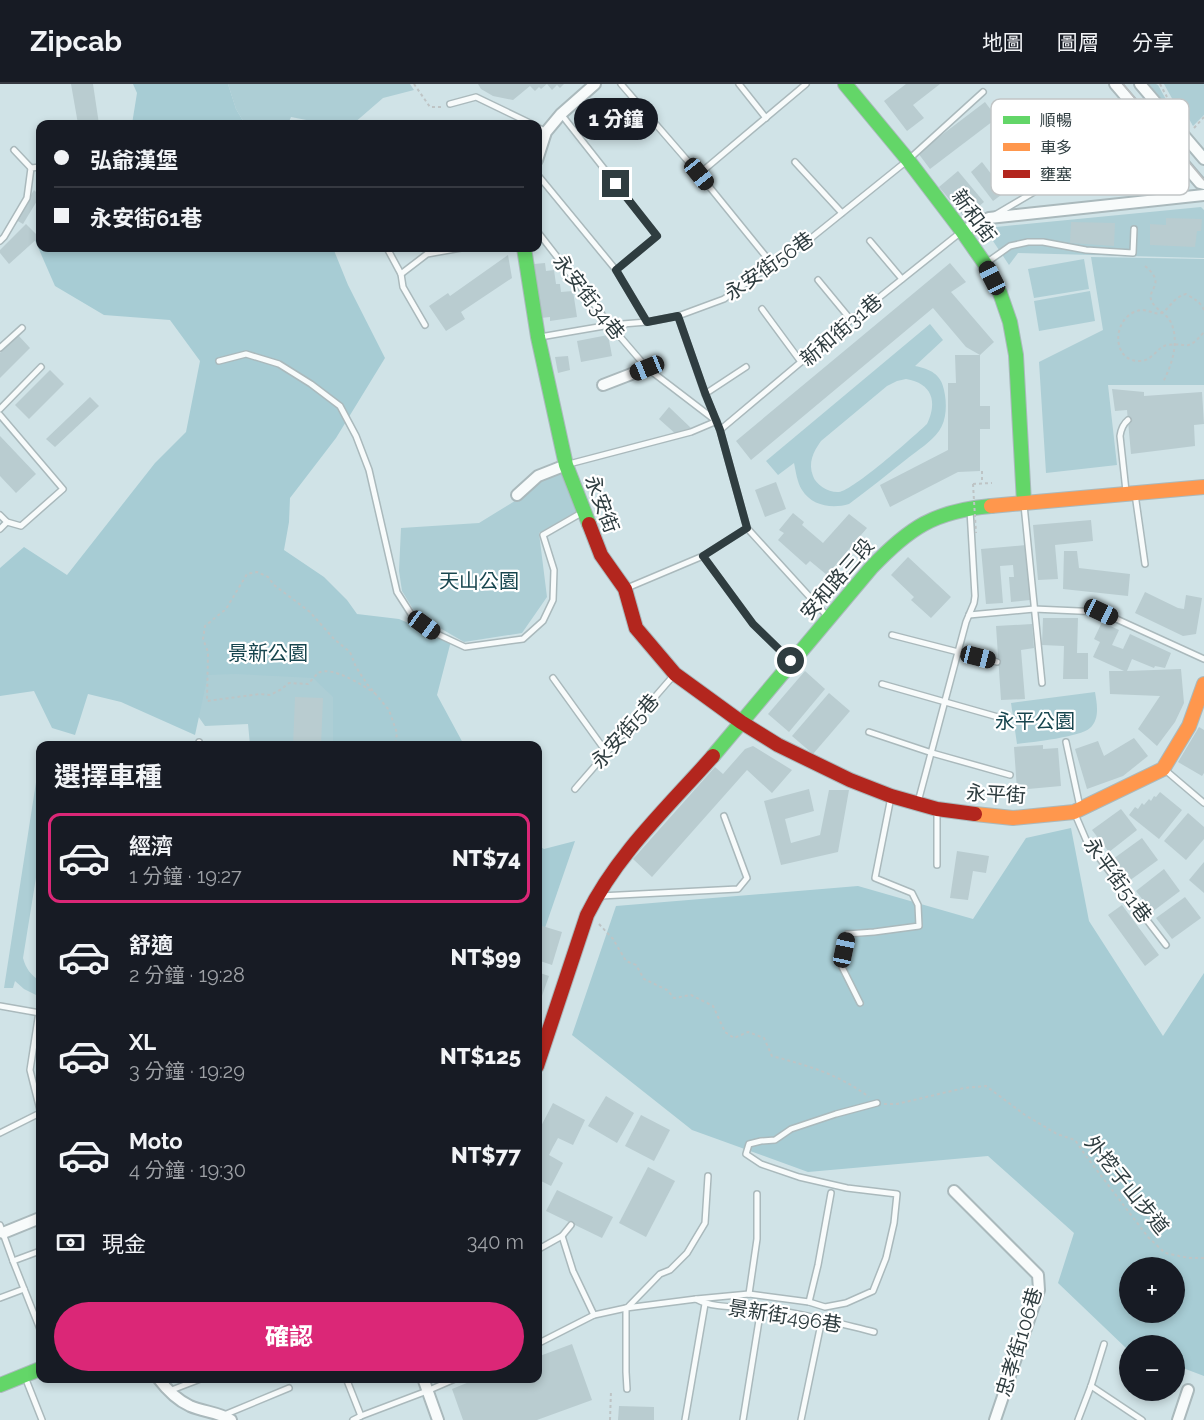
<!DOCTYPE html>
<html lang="zh-TW">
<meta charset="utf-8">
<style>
:root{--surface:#171b24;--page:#242831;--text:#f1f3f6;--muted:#9ea1a6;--line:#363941;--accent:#db2777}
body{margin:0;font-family:Raleway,"Noto Sans TC",sans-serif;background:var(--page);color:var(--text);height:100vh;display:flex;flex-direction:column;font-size:22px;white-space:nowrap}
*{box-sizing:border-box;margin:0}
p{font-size:20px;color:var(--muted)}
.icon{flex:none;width:33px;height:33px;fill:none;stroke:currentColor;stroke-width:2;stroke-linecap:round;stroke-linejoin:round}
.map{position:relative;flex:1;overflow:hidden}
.details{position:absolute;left:36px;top:657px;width:506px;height:642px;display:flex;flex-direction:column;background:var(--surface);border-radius:12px;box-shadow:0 3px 9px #0003}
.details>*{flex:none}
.banner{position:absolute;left:36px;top:36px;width:506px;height:132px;border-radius:12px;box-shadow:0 3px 9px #0003;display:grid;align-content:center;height:132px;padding:0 18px;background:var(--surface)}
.buttons{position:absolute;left:1119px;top:1173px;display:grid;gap:12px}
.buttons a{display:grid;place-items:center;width:66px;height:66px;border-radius:50%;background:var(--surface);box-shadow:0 3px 9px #0003;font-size:30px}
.end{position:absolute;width:27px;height:27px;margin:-14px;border:8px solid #2f3d40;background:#fff;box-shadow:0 0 0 3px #fff}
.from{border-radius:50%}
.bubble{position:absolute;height:42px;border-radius:21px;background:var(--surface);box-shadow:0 3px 9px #0003;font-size:20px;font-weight:800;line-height:42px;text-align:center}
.car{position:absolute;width:18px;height:36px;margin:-18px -9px;border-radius:8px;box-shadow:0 0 4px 2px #0007;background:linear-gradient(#222 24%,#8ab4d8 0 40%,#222 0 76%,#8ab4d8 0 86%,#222 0)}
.banner b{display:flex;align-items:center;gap:21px;height:57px;font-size:22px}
.banner b+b{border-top:2px solid var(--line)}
.banner i{width:15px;height:15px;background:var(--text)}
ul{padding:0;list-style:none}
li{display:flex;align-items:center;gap:18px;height:90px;margin:0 12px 9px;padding:0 6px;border:3px solid transparent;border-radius:12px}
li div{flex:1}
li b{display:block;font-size:22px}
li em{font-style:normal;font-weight:800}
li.selected{border-color:var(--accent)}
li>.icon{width:54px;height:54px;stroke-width:1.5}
h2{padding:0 18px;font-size:27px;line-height:72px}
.pay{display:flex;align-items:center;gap:15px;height:66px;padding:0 18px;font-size:22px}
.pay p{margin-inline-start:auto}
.button{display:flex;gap:12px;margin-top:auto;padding:12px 18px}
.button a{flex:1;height:69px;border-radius:36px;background:var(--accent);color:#fff;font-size:24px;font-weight:800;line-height:69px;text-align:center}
header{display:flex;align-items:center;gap:36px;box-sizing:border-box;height:84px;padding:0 30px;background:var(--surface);border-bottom:2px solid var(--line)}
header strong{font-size:28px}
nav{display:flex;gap:33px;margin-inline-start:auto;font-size:21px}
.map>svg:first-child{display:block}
.green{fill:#adced5;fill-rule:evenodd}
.forest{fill:#a7ccd4;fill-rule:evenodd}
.building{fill:#b9ccd0}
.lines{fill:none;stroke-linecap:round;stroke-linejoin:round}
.lane-casing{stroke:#aab9bc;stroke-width:8}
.street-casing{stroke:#aab9bc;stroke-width:14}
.fast-casing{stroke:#aab9bc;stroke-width:16}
.slow-casing{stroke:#aab9bc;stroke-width:16}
.jam-casing{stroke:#aab9bc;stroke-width:16}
.path{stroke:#bec4c5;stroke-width:2;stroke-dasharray:3 3;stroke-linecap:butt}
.lane{stroke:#f8fbfb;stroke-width:5}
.street{stroke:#f8fbfb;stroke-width:10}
.fast{stroke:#63d668;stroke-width:14}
.slow{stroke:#ff974d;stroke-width:14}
.jam{stroke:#b3261e;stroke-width:14}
.tram{stroke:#bbbfc0;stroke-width:1.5}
.path-bridge{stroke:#bec4c5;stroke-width:2;stroke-dasharray:3 3;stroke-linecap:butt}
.route{stroke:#2f3d40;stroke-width:8}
.labels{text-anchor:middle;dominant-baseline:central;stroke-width:4.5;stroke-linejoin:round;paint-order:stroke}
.street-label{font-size:20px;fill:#2f3d40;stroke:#fff}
.park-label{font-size:20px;fill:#18464f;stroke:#fff}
.key{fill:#fff;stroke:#c1c5c6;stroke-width:1.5}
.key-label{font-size:16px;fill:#2f3d40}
</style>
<header>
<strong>Zipcab</strong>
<nav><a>地圖</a><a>圖層</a><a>分享</a></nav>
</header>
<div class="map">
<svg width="1204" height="1336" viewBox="0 0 1204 1336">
<rect width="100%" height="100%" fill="#d0e3e7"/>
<g class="green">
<polygon points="228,0 410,0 414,6 383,14 353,40 327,40 291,33 288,40 245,40 236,25"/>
<polygon points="1149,0 1156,0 1158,1 1168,19 1182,31 1189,44 1188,46"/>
<polygon points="1164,0 1204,0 1204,31 1193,42 1185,28 1174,18"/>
<polygon points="1201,123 1204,126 1204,174 1018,169 1009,181 991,154 996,143"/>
<polygon points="1091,173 1204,175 1204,301 1108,301 1117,381 1046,389 1039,278 1103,246"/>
<polygon points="1084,175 1089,205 1034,214 1028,185"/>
<polygon points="1090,207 1095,237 1039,247 1034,217"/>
<path d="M 930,240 L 943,256 L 915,282 C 930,285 941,290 944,306 C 947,319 947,336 939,347 C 931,358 918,366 908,374 C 888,390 869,405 849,420 C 832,425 812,422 802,406 C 797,398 796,388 794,379 L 778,391 L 766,377 ZM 906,295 C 932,299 938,318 927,340 C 913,353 854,406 839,408 C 829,409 816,401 813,392 C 808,379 813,368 821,357 L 887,302 L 897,297 Z"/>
<polygon points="565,388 579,426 539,449 547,513 522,549 464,558 416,530 402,507 399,487 401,444 479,439 518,415 532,397"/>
<polygon points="222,472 269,474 425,661 250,661 248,640 205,642 193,625"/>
<path d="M 1095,608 C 1097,620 1100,635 1090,644 C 1080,653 1033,658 1017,660 L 1011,619 Z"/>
<path d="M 37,692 L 40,692 L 40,769 L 23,874 C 26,885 31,891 40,897 L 40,913 L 24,905 L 15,897 L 13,904 L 4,904 Z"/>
</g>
<g class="forest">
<polygon points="133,0 228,0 236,25 245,40 132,40 137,9"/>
<polygon points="40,148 40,164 333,164 348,201 385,274 336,354 290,414 289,438 284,466 324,493 347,516 357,530 399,535 451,557 437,611 464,661 330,661 333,660 333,613 313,594 235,590 208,591 195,651 121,618 88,610 75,651 52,644 34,607 0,612 0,484 24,463 67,491 155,379 186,348 200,277 170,236 104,231 55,202 34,154"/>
<path d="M 1071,744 L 1089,837 L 1163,952 L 1204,889 L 1204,1292 L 1175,1281 L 1174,1262 L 1130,1262 L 1129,1265 L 1126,1264 L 1058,1199 L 1074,1149 L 988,1072 L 808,1088 L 692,1046 L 572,951 L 616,822 L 858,802 L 973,835 L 1026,754 ZM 1130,1184 L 1174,1184 L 1174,1228 L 1130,1228 Z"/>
<polygon points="575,757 537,867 537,761 544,765"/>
</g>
<g class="building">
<polygon points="71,0 93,0 99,40 78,40"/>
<polygon points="478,0 564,0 560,4 557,1 552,6 547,0 541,5 539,3 535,7 530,2 513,16 493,12 481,5"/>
<polygon points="906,0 940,0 913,21 924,34 907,47 884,17"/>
<polygon points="985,18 997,34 930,85 918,69"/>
<polygon points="982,78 1005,108 993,117 971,88"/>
<polygon points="958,87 984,118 965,134 939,103"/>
<polygon points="34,106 40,112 23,140 16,136"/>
<polygon points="1166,134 1202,135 1201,147 1197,147 1195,163 1150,161 1150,140 1166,141"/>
<polygon points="1071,138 1115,139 1114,162 1070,159"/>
<polygon points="26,140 39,153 9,180 0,169 0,166"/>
<polygon points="508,171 512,194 461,228 465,235 446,247 429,222 448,209 450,212"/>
<polygon points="545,179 546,187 554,186 556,200 560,200 561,208 573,207 577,233 550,237 550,233 541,234 534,180"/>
<polygon points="950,179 966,198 951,208 994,258 980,271 966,263 933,224 751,376 736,357"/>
<polygon points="18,251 30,264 0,294 0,269"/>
<polygon points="608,251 612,272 581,278 577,257"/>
<polygon points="955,271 980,271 980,322 990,322 990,345 980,345 980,387 958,388 890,423 880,401 948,366 948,299 956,299"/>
<polygon points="568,272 570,286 558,289 555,273"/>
<polygon points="50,286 64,300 29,335 15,321"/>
<polygon points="1112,305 1144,308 1144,312 1202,308 1204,340 1194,341 1195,362 1131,370 1127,326 1115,327"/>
<polygon points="90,313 99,322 55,363 46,355"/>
<polygon points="669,323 693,346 677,351 659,335"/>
<polygon points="0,352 36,390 16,409 0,392"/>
<polygon points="776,398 786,425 765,433 755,406"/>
<polygon points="793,429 804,438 802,441 823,459 849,430 867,444 827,491 810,477 806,481 778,456 784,449 779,446"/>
<polygon points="1091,436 1093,457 1055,461 1058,495 1038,496 1033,441"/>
<polygon points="1026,461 1030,516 1011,518 1009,493 1014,493 1013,481 1000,482 1003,519 986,520 981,465"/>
<polygon points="1064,467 1077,467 1079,484 1130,490 1128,512 1063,505"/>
<polygon points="908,473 951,513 931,534 911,516 914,513 891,491"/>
<polygon points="1145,508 1178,524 1184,525 1186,511 1202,514 1196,550 1183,552 1135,529"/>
<polygon points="1043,534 1078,534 1077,569 1088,569 1088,595 1063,595 1064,562 1042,561"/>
<polygon points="1102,538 1119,546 1112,561 1123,565 1130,550 1171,569 1165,584 1155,582 1154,584 1132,575 1127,587 1181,585 1184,619 1175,638 1157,662 1138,645 1160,612 1110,610 1109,587 1124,587 1093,573 1100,558 1094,555"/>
<polygon points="1032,540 1034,564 1021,566 1025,615 1001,616 996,542"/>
<polygon points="805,587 825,605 789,648 768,630"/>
<polygon points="829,609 850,627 813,670 792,652"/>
<polygon points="295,613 323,614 321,662 293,662"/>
<polygon points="1199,643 1204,646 1204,689 1202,692 1178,678"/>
<polygon points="1134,654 1148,672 1123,692 1087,705 1075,665 1098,657 1104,672"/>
<polygon points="1043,661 1043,665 1058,664 1061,702 1017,706 1014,663"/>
<polygon points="753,662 792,686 772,709 747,686 652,793 633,775 715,683 723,690 745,665"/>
<polygon points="809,705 814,727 785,735 791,759 820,751 829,706 849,706 838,768 781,781 764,717"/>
<polygon points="1160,708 1182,726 1159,755 1129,731 1135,723 1138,725 1142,719 1144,721 1149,715 1151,717 1154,712 1156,713"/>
<polygon points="1121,725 1137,746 1109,768 1092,746"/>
<polygon points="1188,729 1204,743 1204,755 1186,776 1164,757"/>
<polygon points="1142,754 1158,776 1129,797 1113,775"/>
<polygon points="957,767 989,772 986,789 973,787 968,816 950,814"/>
<polygon points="1204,778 1204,809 1189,796"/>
<polygon points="1164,785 1180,807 1152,828 1136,807"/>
<polygon points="1185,813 1201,834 1172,855 1156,834"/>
<polygon points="1122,821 1159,871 1145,882 1108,831"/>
<polygon points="539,841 562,848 552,881 537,876 537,847"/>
<polygon points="537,888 549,892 537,926"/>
<polygon points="606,1012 634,1029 617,1059 588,1042"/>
<polygon points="553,1019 585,1036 573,1061 558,1054 553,1063 549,1071 563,1079 551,1102 537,1095 537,1050"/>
<polygon points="641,1031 670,1046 654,1077 625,1062"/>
<polygon points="648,1083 675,1097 646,1153 619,1139"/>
<polygon points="557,1106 613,1133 602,1154 546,1127"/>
<polygon points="572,1260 592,1316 537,1336 463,1336 452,1305 479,1294 537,1294 537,1273"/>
<polygon points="619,1322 654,1323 654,1336 618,1336"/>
</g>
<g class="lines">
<g class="lane-casing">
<g id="lane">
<polyline points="621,0 699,90 772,180"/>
<polyline points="739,0 766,34"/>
<polyline points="450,20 476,13 532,40"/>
<polyline points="561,30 657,152 616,186 647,238"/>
<polyline points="537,43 546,48"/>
<polyline points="14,66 31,84"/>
<polyline points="795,78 842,129"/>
<polyline points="537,90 616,186"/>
<polyline points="699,90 806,0"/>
<polyline points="995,131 1061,92 1065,61 1111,25"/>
<polyline points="537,147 610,241 647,284 715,336"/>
<polyline points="0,157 4,153 27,114 31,84 40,83"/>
<polyline points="870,157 902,195"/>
<polyline points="387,164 401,190 403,203 425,241"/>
<polyline points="986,179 1010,162 1028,158 1043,158 1086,166 1133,169 1134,145"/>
<polyline points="401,190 427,170 461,164"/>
<polyline points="818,196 851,236"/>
<polyline points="762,225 801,278"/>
<polyline points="678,232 705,310 720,346 747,444 828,533"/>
<polyline points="540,253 610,241 647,238 678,232 724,215 772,180 800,163 908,76 983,8"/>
<polyline points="0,264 22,244"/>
<polyline points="219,277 246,270 279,280 311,300 340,322 356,352 369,386 397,508 413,533 435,549 465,563 523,555 543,537 553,516 554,486 543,451 583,428"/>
<polyline points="705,310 746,283"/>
<polyline points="0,325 41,283"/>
<polyline points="0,331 63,405 21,442 7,438 0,431"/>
<polyline points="720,346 851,236 961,148"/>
<polyline points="569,380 691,348 717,337"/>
<path d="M 1126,407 L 1120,352 C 1121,345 1123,340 1128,336"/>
<polyline points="1135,410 1145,480"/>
<polyline points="1024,421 1042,599"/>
<polyline points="0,445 7,438"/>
<polyline points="703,472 753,540 790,576"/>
<polyline points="627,504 703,472 747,444"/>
<polyline points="969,531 1034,525 1101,528 1204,575"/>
<polyline points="892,551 997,578"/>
<polyline points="553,594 607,669"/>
<polyline points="882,600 1005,635"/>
<polyline points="869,648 932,669 1010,691"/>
<polyline points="1066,658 1080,723"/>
<polyline points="198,662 199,658"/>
<polyline points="1164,685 1204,719"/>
<polyline points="575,705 674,591"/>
<polyline points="918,718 966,538 974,519 975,512 970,426"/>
<polyline points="937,727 937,781"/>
<polyline points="1075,730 1087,758 1166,861"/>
<polyline points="600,812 738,805 747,794 724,732"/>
<polyline points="860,919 841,881 847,850 874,848 919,842 918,821 912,809 875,794 891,713"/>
<polyline points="0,922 40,929"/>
<polyline points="39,928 30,986 40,1026"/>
<polyline points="0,1049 40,1029"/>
<polyline points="0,1141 13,1177 40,1245"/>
<polyline points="562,1152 571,1141"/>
<polyline points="537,1166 562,1152 573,1187 594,1231"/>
<polyline points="13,1177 40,1167"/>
<polyline points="749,1210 757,1155 757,1110"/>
<polyline points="0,1214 24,1205"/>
<polyline points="696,1215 749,1210 809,1218 825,1223 846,1219 873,1207 886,1174 894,1139 897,1110 847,1104 799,1093 761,1080 746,1070 749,1060 761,1057 775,1056 791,1045 836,1030 877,1019"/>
<polyline points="809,1218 818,1181 831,1109"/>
<polyline points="628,1223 660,1190 670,1186 687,1169 705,1139 708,1092"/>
<polyline points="626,1224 626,1288 627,1305"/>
<path d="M 537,1260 L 594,1231 L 626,1224 L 696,1215 C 714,1225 739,1222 760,1224 C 798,1228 837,1239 874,1248"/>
<polyline points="25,1293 42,1336"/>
<polyline points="346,1294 361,1332"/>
<polyline points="1091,1302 1142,1336"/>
<polyline points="169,1307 203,1294"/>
<polyline points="224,1331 289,1304"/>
<polyline points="353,1336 361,1332 427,1307 457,1294"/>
<polyline points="685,1336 705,1220"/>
<polyline points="743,1336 761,1224"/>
<polyline points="801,1336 822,1235"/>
<polyline points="1078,1336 1091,1302 1104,1260"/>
</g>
</g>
<g class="street-casing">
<g id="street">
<polyline points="1115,0 1200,99 1204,100"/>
<polyline points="1140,0 1204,75"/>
<polyline points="537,76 546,48 561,30 595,0"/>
<polyline points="962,147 989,134 1204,111"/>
<polyline points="603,301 647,284"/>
<polyline points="517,411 538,392 566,381"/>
<polyline points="954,1107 1038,1191 1039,1206 995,1336"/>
<polyline points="3,1149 40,1134"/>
<path d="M 158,1294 C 167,1306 177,1316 190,1322 C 204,1328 218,1328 231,1336"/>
<polyline points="423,1294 438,1336"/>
<polyline points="1178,1336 1188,1306"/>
</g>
</g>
<g class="fast-casing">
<g id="fast">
<polyline points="845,0 908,76 962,147 985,180 1000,209 1010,238 1016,271 1024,419"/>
<polyline points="524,164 538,253 566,381 589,440"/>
<path d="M 713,672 L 871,484 C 909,444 934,427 991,422"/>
<polyline points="0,1301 40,1285"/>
</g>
</g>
<g class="slow-casing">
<g id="slow">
<polyline points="991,422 1204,403"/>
<polyline points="975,730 1013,734 1074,728 1163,685 1189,642 1204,600"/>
</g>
</g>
<g class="jam-casing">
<g id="jam">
<polyline points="589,440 601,471 625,505 636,544 675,590 741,638 778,661 850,696 891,712 937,725 975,730"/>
<path d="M 537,982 L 587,831 C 617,770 668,723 713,672"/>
</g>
</g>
<g class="path">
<polyline points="414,0 430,23 441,23"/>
<polyline points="1160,0 1167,13"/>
<polyline points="1177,24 1183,29 1187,35"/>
<polyline points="1194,44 1204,33"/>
<path d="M 1145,182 C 1168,201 1145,205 1152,218 C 1156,225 1164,229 1169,235 C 1181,254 1172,281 1163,298"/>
<path d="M 1204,226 C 1200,217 1194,215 1186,210 C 1172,214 1171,224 1161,229 C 1153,232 1147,222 1134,228 C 1111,239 1113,279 1141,277 C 1154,276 1157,262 1168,261 C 1189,258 1186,269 1204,248"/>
<polyline points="982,387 982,399"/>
<polyline points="973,400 992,399"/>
<path d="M 376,610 C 364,602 332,581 318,589 C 315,592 311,597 308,600 L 289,599 L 280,606 L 270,611 L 260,610 L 207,617 L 208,568 L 203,555 L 205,542 L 226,525 L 247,490 L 257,488 L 268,493 L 274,501 L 310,528 L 334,555 L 350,568 L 356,583 L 367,600 L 389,626 L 397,649 L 395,662"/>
<path d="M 599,840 L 613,855 L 626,877 L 636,881 L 644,895 L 667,906 L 674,914 L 691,911 L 713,922 L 725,948 L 734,954 L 748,948 L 764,954 L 772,972 C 809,982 838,990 869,1013"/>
<polyline points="884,1020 897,1020 964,1004 986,1002 1025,1031 1057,1050 1075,1056 1086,1072 1148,1153 1165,1169 1189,1174 1204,1174"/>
<polyline points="610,1336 611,1307"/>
</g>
<use href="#lane" class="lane"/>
<use href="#street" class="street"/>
<use href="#fast" class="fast"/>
<use href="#slow" class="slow"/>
<use href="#jam" class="jam"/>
<polyline class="tram" points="1123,0 1204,96"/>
<polyline class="path-bridge" points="973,400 976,449"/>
</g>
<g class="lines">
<polyline class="route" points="616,100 657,152 616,186 647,238 678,232 705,309 720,346 747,444 703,472 753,540 791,577"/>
</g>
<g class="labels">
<g class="street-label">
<text transform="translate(974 132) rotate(54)">新和街</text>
<text transform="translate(769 182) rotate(-35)">永安街56巷</text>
<text transform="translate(589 213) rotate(52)">永安街34巷</text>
<text transform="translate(841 246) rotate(-40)">新和街31巷</text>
<text transform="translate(602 420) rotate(69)">永安街</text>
<text transform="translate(837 495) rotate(-49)">安和路三段</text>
<text transform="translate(625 647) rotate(-49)">永安街5巷</text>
<text transform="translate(996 710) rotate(3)">永平街</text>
<text transform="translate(1118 796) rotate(54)">永平街51巷</text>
<text transform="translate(1127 1101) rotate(51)">外挖子山步道</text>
<text transform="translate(785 1232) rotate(9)">景新街496巷</text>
<text transform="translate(1019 1258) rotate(-73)">忠孝街106巷</text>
</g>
<g class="park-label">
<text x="479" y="497">天山公園</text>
<text x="268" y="569">景新公園</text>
<text x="1035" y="637">永平公園</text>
</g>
</g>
<rect x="991" y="15" width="198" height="96" rx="9" class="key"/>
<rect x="1003" y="32" width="27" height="8" fill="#63d668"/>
<rect x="1003" y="59" width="27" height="8" fill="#ff974d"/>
<rect x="1003" y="86" width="27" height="8" fill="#b3261e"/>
<g class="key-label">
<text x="1040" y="42">順暢</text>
<text x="1040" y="69">車多</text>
<text x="1040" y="96">壅塞</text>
</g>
</svg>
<div class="buttons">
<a>+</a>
<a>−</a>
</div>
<i class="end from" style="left:791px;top:577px"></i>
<i class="end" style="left:616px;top:100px"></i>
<div class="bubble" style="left:574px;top:14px;width:84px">1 分鐘</div>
<i class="car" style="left:699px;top:90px;rotate:141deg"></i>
<i class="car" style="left:992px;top:194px;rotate:333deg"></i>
<i class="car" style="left:647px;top:284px;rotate:248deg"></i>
<i class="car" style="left:1101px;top:528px;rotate:115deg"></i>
<i class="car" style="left:424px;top:541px;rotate:126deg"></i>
<i class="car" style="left:978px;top:573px;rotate:104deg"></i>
<i class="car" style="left:844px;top:866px;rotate:12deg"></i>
<div class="banner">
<b><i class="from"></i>弘爺漢堡</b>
<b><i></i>永安街61巷</b>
</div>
<section class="details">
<h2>選擇車種</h2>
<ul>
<li class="selected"><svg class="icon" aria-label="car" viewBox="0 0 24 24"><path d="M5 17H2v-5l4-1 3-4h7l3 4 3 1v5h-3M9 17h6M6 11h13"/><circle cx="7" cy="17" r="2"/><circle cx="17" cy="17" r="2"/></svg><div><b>經濟</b><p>1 分鐘 · 19:27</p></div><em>NT$74</em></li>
<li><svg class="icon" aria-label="car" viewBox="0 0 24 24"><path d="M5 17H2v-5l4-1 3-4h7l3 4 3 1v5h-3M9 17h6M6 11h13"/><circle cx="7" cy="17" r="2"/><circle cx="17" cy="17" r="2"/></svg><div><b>舒適</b><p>2 分鐘 · 19:28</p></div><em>NT$99</em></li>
<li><svg class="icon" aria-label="car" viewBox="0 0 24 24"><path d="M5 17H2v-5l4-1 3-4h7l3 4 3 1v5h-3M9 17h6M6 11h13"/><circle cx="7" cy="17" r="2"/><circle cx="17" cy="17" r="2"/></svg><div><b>XL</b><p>3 分鐘 · 19:29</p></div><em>NT$125</em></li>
<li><svg class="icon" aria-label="car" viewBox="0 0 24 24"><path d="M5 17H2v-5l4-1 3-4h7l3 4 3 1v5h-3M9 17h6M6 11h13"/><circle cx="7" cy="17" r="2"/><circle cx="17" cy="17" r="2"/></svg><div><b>Moto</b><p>4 分鐘 · 19:30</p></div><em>NT$77</em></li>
</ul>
<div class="pay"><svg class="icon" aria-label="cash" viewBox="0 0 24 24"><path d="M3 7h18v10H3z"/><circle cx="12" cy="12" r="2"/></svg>現金<p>340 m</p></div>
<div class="button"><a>確認</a></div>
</section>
</div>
